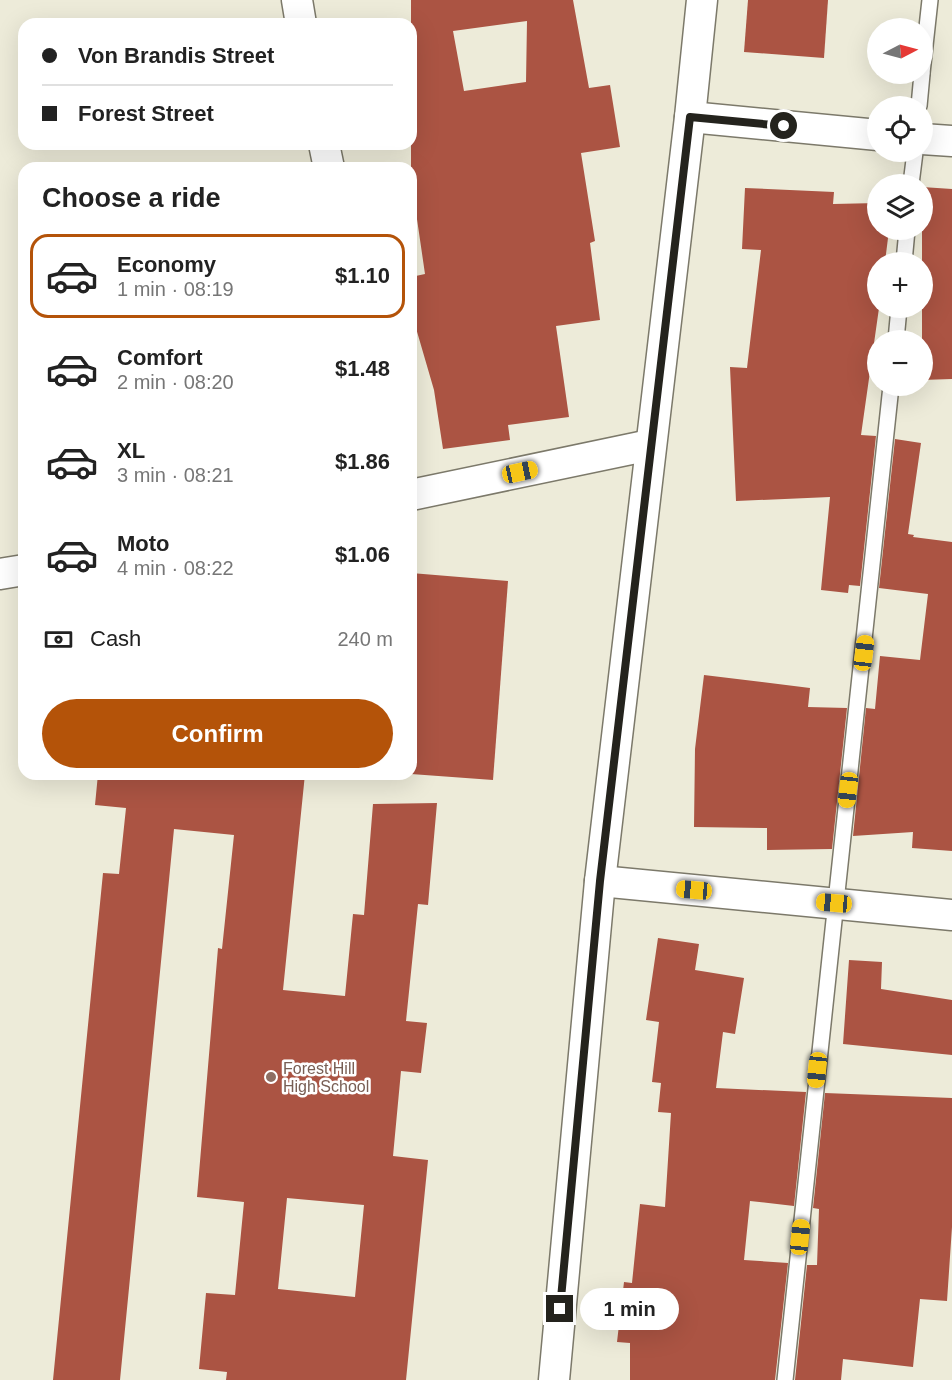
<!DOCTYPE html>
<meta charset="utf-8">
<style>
:root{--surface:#fff;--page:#f6f6f6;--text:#222;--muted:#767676;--line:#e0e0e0;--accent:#b45309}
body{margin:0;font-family:Helvetica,sans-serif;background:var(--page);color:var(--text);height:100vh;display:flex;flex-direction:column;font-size:22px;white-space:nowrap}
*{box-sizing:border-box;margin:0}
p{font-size:20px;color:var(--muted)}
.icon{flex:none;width:33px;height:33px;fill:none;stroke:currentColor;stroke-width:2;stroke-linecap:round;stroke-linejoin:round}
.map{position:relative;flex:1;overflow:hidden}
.details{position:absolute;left:18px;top:162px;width:399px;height:618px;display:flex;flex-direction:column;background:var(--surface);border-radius:18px;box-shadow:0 6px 24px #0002}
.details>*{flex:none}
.guide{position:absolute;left:18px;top:18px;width:399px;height:132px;border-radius:18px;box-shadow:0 6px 24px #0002;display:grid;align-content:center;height:132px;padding:0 24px;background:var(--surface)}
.needle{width:39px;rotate:84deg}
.tools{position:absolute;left:867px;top:18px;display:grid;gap:12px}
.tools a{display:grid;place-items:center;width:66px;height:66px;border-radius:50%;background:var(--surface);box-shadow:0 6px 24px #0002;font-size:30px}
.end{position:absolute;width:27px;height:27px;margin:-14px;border:8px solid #24231d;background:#fff;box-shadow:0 0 0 3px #fff}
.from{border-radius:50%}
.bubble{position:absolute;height:42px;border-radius:21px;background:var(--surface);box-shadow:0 6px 24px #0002;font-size:20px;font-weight:600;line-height:42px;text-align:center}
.car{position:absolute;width:18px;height:36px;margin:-18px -9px;border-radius:8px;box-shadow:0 0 4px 2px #0007;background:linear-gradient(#f5c518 24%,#345 0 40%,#f5c518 0 76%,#345 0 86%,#f5c518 0)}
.guide b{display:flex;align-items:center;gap:21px;height:57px;font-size:22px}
.guide b+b{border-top:2px solid var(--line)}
.guide i{width:15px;height:15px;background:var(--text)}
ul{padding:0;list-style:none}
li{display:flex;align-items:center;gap:18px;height:84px;margin:0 12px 9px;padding:0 12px;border:3px solid transparent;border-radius:18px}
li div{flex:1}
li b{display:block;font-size:22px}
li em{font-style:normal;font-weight:600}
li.selected{border-color:var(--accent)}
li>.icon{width:54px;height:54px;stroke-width:1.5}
h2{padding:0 24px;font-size:27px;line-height:72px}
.pay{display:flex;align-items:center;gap:15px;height:66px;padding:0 24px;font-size:22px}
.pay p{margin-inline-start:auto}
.primary-button{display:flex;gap:12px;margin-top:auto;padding:12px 24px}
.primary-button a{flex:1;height:69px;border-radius:36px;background:var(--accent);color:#fff;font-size:24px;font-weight:600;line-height:69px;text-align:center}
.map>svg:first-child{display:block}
.building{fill:#ab5443;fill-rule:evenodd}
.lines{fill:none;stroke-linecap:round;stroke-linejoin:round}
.service-casing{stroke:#7c796a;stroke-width:18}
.minor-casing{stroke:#7c796a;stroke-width:33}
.service{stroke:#fff;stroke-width:15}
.minor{stroke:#fff;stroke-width:30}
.route{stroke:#24231d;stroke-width:8}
.education-dot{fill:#8d6e63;stroke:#fff;stroke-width:2}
.labels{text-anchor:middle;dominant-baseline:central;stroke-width:5;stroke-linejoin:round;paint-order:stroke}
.education-label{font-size:16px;fill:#785e54;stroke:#fff;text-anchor:start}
</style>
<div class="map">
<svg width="952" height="1380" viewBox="0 0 952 1380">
<rect width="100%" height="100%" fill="#edebd9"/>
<g class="building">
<path d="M 411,0 L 573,0 L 589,88 L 610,85 L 620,147 L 581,153 L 595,241 L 590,243 L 600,320 L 556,326 L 569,417 L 508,425 L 510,440 L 443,449 L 434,390 L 411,311 L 411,277 L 425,274 L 411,178 ZM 527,21 L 526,82 L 464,91 L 453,31 Z"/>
<polygon points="748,0 828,0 824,58 744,52"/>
<polygon points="922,187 952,189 952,379 922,380"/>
<polygon points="745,188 834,192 833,204 878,203 878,230 889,230 885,262 878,262 879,308 861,435 876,436 860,586 849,585 848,593 821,590 830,497 736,501 730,367 747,368 761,250 742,249"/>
<polygon points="895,439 921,443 908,534 914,535 913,537 952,542 952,851 912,848 913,832 853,836 866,708 875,709 880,656 920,660 928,594 879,588"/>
<polygon points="411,573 508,581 493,780 411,774"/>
<polygon points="704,675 810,688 808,707 847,708 832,849 767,850 767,828 694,827 695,749"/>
<path d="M 98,774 L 305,774 L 283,990 L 345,996 L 353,914 L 364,915 L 373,804 L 437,803 L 428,905 L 418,904 L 406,1021 L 427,1023 L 421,1073 L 401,1071 L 393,1156 L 428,1160 L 406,1380 L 226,1380 L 227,1372 L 199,1369 L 206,1293 L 235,1295 L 244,1202 L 197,1197 L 218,948 L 222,949 L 234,835 L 174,829 L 120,1380 L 53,1380 L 103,873 L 119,874 L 126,808 L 95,805 ZM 287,1198 L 364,1205 L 355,1297 L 278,1289 Z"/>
<polygon points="658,938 699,944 695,970 744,978 735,1034 723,1032 716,1088 806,1092 794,1206 750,1201 744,1260 788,1263 775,1380 630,1380 630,1343 617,1342 624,1282 632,1283 640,1204 665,1207 671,1113 658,1112 661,1083 652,1082 659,1022 646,1020"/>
<polygon points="849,960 882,962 881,989 952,1000 952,1055 843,1044"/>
<polygon points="825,1093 952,1098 952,1227 947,1301 920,1299 913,1367 843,1359 841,1380 795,1380 807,1265 817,1265 819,1209 813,1208"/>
</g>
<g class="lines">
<g class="service-casing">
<g id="service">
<polyline points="922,73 930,0"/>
<polyline points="919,106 922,74"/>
<polyline points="911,184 915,152"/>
<polyline points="904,262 907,230"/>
<polyline points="896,340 899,308"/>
<polyline points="785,1380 891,386"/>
</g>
</g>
<g class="minor-casing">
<g id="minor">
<polyline points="297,0 301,24"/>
<polyline points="690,117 878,135"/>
<polyline points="922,139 952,141"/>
<polyline points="324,144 329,168"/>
<polyline points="411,495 650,445"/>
<polyline points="0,574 24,570"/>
<polyline points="600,881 952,915"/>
<polyline points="554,1380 600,881 690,117 702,0"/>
</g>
</g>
<use href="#service" class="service"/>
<use href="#minor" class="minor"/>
</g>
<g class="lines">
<polyline class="route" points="560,1309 600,881 690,117 784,126"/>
</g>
<circle class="education-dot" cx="271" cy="1077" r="6"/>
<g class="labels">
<g class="education-label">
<text x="283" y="1068">Forest Hill<tspan x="283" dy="18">High School</tspan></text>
</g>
</g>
</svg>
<div class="tools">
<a><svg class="needle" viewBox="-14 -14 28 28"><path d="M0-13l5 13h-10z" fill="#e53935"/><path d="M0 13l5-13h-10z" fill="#767676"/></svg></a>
<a><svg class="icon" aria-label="locate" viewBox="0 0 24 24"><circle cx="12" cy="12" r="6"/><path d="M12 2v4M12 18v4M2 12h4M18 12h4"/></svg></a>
<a><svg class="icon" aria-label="layers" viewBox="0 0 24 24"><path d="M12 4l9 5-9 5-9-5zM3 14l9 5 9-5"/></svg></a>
<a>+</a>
<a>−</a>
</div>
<i class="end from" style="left:784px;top:126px"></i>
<i class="end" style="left:560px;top:1309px"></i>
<div class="bubble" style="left:580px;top:1288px;width:99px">1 min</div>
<i class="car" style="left:520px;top:472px;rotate:78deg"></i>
<i class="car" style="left:864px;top:653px;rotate:7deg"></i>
<i class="car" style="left:848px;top:790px;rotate:187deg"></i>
<i class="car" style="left:694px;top:890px;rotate:275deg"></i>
<i class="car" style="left:834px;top:903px;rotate:275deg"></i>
<i class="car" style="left:817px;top:1070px;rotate:186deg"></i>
<i class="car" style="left:800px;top:1237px;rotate:6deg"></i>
<div class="guide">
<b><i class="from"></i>Von Brandis Street</b>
<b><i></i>Forest Street</b>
</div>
<section class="details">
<h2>Choose a ride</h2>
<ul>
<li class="selected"><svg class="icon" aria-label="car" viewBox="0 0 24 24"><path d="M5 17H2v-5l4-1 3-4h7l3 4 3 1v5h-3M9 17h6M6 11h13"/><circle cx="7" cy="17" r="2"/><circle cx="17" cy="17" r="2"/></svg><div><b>Economy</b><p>1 min · 08:19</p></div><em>$1.10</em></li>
<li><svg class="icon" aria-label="car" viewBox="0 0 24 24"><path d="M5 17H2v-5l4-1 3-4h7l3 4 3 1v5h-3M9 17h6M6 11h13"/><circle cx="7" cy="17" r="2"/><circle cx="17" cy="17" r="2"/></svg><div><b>Comfort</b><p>2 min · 08:20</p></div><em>$1.48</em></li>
<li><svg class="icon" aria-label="car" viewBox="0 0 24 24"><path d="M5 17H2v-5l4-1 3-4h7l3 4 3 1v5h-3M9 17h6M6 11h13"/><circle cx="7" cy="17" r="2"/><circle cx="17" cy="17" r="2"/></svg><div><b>XL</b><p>3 min · 08:21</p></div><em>$1.86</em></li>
<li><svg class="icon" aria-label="car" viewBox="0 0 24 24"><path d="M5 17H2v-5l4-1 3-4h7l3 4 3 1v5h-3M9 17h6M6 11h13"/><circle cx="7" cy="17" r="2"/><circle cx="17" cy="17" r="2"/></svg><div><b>Moto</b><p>4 min · 08:22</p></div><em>$1.06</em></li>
</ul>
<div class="pay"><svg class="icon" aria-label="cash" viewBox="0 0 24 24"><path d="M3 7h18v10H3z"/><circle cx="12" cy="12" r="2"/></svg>Cash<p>240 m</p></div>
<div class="primary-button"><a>Confirm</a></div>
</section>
</div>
